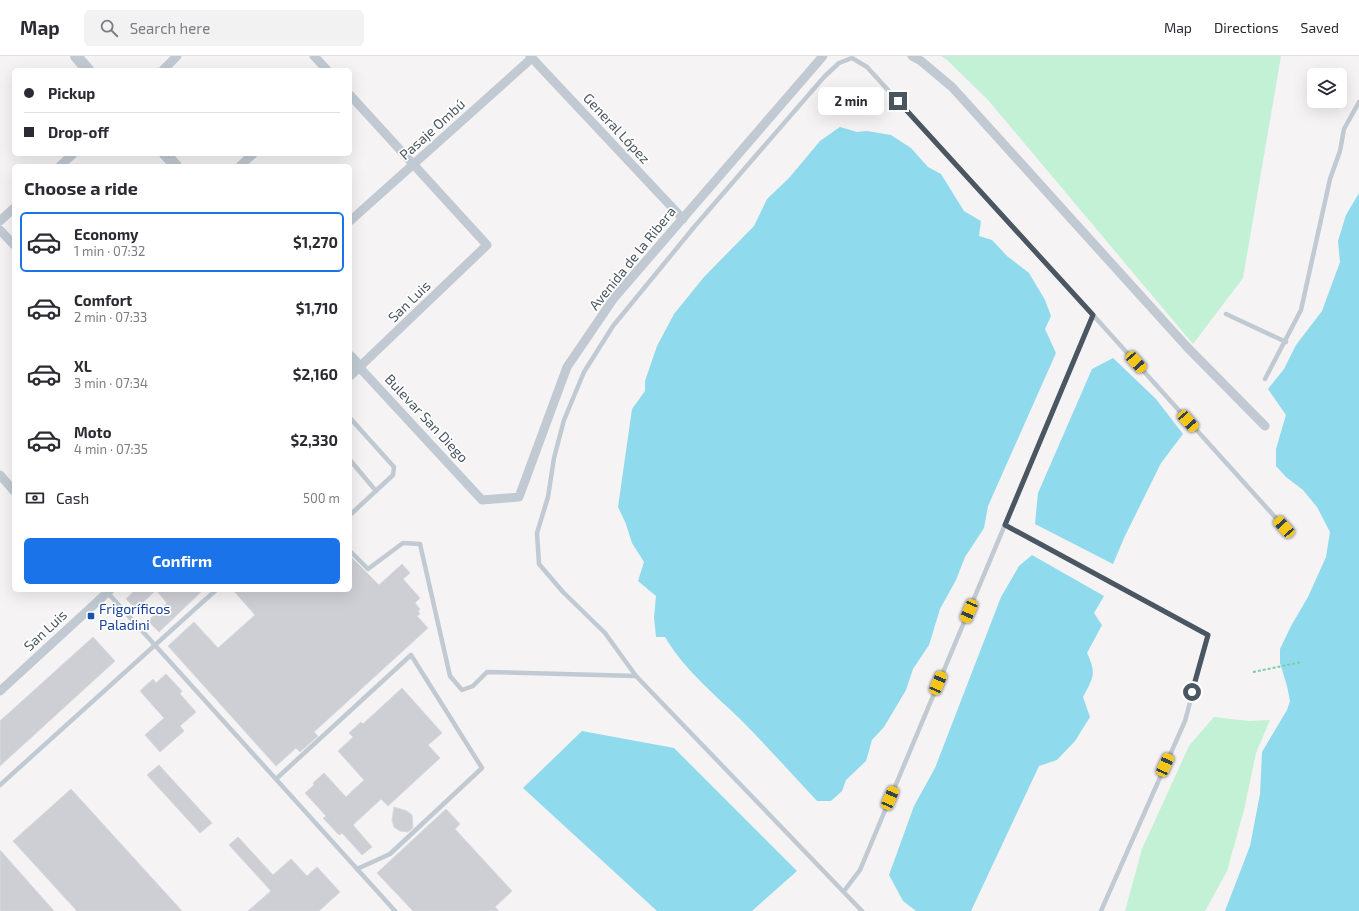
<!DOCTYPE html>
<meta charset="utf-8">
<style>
:root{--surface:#fff;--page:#f2f2f3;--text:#2b2b33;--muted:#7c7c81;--line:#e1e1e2;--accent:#1a73e8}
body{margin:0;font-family:"Exo 2",sans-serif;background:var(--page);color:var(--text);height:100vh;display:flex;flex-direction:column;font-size:15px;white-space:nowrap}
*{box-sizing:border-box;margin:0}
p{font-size:13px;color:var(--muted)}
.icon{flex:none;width:22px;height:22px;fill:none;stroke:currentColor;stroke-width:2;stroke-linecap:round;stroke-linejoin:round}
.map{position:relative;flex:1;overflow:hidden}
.drawer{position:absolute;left:12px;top:108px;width:340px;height:428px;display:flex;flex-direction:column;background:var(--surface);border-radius:6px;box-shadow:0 4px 16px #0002}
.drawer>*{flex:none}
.banner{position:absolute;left:12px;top:12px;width:340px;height:88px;border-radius:6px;box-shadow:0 4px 16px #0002;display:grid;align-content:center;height:88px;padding:0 12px;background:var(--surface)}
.buttons{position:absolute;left:1307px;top:12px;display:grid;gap:8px}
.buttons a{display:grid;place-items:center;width:40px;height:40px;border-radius:6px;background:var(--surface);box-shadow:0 4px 16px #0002;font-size:20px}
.end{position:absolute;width:18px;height:18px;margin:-9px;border:5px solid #4a5661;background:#fff;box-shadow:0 0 0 2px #fff}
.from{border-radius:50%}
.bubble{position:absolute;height:28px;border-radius:6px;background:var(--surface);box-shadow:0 4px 16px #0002;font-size:13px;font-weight:700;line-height:28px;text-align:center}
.car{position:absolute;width:12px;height:24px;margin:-12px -6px;border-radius:5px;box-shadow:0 0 3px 1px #0007;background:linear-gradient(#f5c518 24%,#345 0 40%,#f5c518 0 76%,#345 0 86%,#f5c518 0)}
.banner b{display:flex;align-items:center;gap:14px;height:38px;font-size:15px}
.banner b+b{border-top:1px solid var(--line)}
.banner i{width:10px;height:10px;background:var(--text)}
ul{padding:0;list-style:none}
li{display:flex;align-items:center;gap:12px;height:60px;margin:0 8px 6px;padding:0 4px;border:2px solid transparent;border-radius:6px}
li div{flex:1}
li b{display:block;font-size:15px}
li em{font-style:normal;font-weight:700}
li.on{border-color:var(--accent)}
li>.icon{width:36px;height:36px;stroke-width:1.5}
h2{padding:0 12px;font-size:18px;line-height:48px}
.pay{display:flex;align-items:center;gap:10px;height:44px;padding:0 12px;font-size:15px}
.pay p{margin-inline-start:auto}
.button{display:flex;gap:8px;margin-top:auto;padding:8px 12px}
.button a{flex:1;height:46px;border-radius:6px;background:var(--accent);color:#fff;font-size:16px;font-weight:700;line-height:46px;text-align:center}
header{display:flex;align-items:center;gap:24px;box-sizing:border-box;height:56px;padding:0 20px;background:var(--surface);border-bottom:1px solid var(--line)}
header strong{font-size:19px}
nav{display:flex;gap:22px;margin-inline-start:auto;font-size:14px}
.search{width:280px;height:36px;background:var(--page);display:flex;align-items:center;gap:10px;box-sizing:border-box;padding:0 14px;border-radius:6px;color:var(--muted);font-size:15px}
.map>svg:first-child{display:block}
.green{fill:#c3f1d5}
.water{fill:#90daee}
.building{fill:#cdcfd5;stroke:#d7d9de}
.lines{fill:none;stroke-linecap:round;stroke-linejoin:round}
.path{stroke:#7ad0a6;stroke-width:2;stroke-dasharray:3 2;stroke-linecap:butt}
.service{stroke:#c1cad2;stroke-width:4.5}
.minor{stroke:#c1cad2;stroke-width:9}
.tertiary{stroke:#c1cad2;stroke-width:12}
.route{stroke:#4a5661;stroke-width:5}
.transit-dot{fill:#1a4fb4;stroke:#fff;stroke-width:1.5}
.labels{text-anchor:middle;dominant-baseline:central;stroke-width:3.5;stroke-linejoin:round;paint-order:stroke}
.street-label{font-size:14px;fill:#4a5661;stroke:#fff}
.transit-label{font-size:14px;fill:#164399;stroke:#fff;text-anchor:start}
</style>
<header>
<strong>Map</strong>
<div class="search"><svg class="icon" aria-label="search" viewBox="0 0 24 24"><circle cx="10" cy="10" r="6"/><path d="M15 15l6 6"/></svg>Search here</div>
<nav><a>Map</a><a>Directions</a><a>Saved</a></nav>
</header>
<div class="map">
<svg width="1359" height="855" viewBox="0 0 1359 855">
<rect width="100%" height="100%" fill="#f5f3f3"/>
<g class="green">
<polygon points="941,0 1281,0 1243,222 1193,288 988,44 947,4"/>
<polygon points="1214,661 1249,665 1270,664 1256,697 1244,754 1227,815 1205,855 1125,855 1142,793 1189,690"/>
</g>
<g class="water">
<path d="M 840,71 L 857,76 L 867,75 L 891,79 L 911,92 L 928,111 L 941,118 L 964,155 L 981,165 L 979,180 L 992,184 L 1007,200 L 1029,217 L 1045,244 L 1051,260 L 1045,273 L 1056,297 L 988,450 L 984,472 L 965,501 L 956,524 L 940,553 L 929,589 L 913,613 L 906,634 L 884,671 L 872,684 L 866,705 L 846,724 L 842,735 L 831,745 L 817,745 C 791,717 766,689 739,662 C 713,637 683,612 665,581 L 656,581 L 654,561 L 656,540 L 638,525 L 644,506 L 632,487 L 626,468 L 618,451 L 632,353 L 645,335 L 645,325 L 657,290 L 674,258 L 704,221 L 754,170 L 767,143 L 789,122 L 820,85 Z"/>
<polygon points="1359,137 1359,855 1225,855 1250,790 1260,738 1262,696 1287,654 1290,645 1287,630 1280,607 1280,593 1291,570 1308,541 1326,501 1330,476 1317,451 1303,434 1286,421 1276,410 1276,393 1286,359 1268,333 1284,313 1296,289 1322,255 1340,206 1338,185 1346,159"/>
<polygon points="1113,302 1156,343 1183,378 1161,407 1124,482 1113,508 1035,468 1038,437 1092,313"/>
<path d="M 1032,499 L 1104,540 L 1094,557 L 1102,569 L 1087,597 C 1097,618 1093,622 1083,641 L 1090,661 L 1075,685 L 1057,704 L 1039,710 L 971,855 L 916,855 L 903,845 L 889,819 L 914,750 L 935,712 L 1001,541 L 1019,510 Z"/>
<polygon points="582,675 674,692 797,815 752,855 657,855 523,732"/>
</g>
<g class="building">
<polygon points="350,500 379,529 402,508 410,517 403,523 420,542 415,547 420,553 418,555 420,558 417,560 428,572 314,676 318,680 300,696 296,692 276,710 168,590 194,566 218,592 255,559 233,534 350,534"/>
<polygon points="135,534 203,534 159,576 148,565 167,547 156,534 136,553 126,543"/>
<polygon points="93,581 115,605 0,710 0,665"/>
<polygon points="166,618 182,635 180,638 196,656 180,670 184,675 160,696 145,679 164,662 140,635 153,623 156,627"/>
<polygon points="402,632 442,677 428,689 440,702 388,750 381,743 353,769 372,791 362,799 342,777 339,779 323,762 326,760 305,737 314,729 313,727 324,717 346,741 364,724 338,695 353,681 349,677 361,666 363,668"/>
<polygon points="159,709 212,767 200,777 147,719"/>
<polygon points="71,733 182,855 77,855 13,785"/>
<polygon points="394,751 407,755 412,759 413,772 408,776 400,775 394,771 392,764"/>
<polygon points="446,753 460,768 455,773 512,835 495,851 499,855 413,855 377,817"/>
<polygon points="238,781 273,819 291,803 307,820 317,811 340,836 319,855 248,855 271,835 229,789"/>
<polygon points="0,794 54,855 0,855"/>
</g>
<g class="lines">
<polyline class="path" points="1253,616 1302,606"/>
<g class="service">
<polyline points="1226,258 1286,286"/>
<polyline points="1265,323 1301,254 1330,123 1340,95 1344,73 1359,46"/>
<polyline points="350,362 394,411 393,419 350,459"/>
<polyline points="350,404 376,435"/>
<polyline points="1005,469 1208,579 1185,665 1101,855"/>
<polyline points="350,495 368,513 403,487 420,488 450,620 462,634 473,630 487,616 636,620"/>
<polyline points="107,536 395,855"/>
<polyline points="276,723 411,599 482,712 390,798 357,813"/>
<polyline points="0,729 216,534"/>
<polyline points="844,835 860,814 1093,259"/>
<polyline points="862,855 636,620 605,577 563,536 539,508 537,477 548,441 554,402 564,364 584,316 613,270 695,170 824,21 839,7 852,2 867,11 1093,259 1284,471"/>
</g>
<g class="minor">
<polyline points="314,0 327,14"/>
<polyline points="530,0 683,163"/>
<polyline points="912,0 921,5 952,31 1187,291 1265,370"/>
<polyline points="163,14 177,0"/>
<polyline points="350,39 487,189 350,320"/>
<polyline points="60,110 73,98"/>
<polyline points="240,110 253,98"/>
<polyline points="0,165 14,152"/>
<polyline points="350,165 532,2"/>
<polyline points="0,174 14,189"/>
<polyline points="360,312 482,444 519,441 567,311 614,242 823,0"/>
<polyline points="0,419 14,435"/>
<polyline points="0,635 110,534"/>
</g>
<g class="tertiary">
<polyline points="76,0 88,14"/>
<polyline points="165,98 176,110"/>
<polyline points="350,301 360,312"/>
</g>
</g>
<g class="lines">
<polyline class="route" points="898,45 1093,259 1005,469 1208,579 1192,636"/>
</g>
<rect class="transit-dot" x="87" y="556" width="8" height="8" rx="2"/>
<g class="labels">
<g class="street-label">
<text transform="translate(617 72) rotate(47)">General López</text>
<text transform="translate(432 73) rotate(-42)">Pasaje Ombú</text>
<text transform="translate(632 202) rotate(-51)">Avenida de la Ribera</text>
<text transform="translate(409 245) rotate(-44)">San Luis</text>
<text transform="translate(427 362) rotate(47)">Bulevar San Diego</text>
<text transform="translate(45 574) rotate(-43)">San Luis</text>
</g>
<g class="transit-label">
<text x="99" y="552">Frigoríficos<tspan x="99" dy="16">Paladini</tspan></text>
</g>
</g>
</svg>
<div class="buttons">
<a><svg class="icon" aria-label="layers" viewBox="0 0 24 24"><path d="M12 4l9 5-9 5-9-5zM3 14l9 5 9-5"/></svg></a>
</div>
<i class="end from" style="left:1192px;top:636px"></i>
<i class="end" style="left:898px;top:45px"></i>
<div class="bubble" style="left:818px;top:31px;width:66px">2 min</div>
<i class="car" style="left:1136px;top:306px;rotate:138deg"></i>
<i class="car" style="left:1188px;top:365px;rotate:138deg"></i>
<i class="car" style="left:1284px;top:471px;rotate:318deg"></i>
<i class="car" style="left:969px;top:555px;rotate:203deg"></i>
<i class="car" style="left:938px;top:627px;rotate:23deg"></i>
<i class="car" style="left:1165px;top:709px;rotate:24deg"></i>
<i class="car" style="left:890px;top:742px;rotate:23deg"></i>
<div class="banner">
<b><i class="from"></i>Pickup</b>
<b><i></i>Drop-off</b>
</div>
<section class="drawer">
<h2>Choose a ride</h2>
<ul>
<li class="on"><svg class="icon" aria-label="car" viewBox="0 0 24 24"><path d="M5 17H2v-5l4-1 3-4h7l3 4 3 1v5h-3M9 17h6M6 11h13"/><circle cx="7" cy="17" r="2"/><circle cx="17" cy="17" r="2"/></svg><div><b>Economy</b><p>1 min · 07:32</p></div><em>$1,270</em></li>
<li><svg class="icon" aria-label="car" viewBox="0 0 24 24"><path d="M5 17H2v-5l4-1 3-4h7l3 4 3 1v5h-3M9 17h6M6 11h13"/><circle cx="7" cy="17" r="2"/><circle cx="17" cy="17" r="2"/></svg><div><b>Comfort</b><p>2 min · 07:33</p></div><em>$1,710</em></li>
<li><svg class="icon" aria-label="car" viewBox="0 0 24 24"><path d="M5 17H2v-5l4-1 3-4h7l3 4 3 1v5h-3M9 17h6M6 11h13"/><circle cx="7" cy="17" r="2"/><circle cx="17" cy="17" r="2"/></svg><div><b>XL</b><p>3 min · 07:34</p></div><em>$2,160</em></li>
<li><svg class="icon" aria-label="car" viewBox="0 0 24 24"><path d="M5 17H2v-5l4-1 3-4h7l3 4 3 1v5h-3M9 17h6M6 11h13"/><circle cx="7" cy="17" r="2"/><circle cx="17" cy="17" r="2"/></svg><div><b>Moto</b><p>4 min · 07:35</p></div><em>$2,330</em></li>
</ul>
<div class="pay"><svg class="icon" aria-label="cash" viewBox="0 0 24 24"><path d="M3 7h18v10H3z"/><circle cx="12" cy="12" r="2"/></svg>Cash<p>500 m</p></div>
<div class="button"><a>Confirm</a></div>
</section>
</div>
